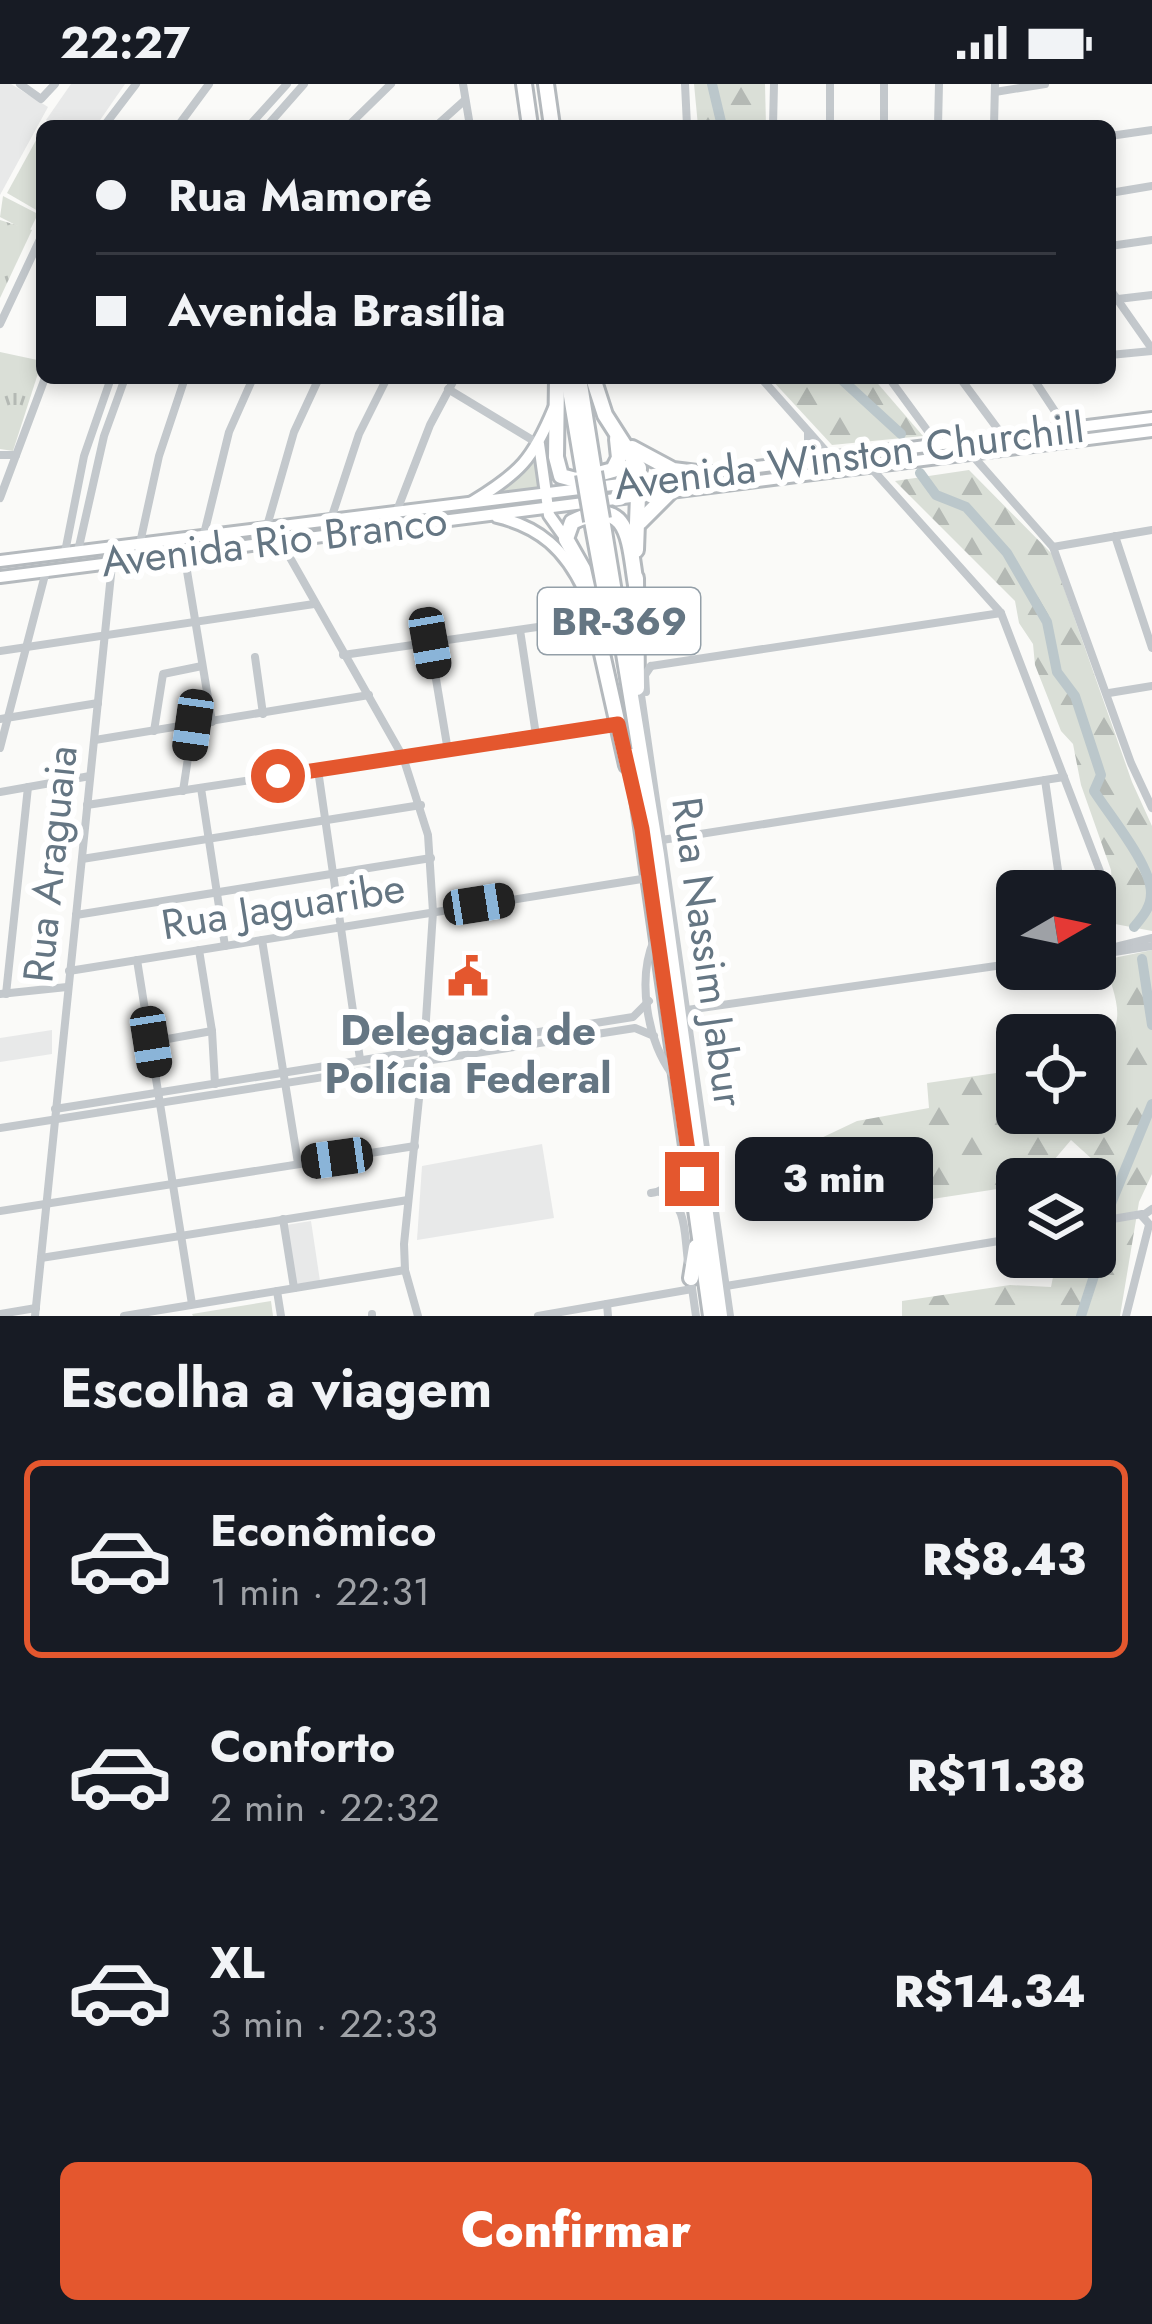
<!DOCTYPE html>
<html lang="pt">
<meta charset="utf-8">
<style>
:root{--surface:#171b24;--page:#242831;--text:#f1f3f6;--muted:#9ea1a6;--line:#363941;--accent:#e4572e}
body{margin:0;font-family:Jost,sans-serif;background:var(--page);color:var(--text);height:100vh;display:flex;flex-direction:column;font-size:45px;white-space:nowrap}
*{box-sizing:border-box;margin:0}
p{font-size:39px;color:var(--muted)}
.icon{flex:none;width:66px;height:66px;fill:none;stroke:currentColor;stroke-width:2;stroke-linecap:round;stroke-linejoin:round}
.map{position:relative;height:1232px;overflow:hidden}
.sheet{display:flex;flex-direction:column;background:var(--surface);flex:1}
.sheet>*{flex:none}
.top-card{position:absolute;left:36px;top:36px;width:1080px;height:264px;border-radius:18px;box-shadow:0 6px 18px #0003;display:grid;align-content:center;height:264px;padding:0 60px;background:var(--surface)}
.needle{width:78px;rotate:81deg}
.fabs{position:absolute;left:996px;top:786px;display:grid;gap:24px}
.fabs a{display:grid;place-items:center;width:120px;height:120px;border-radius:18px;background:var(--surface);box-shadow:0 6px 18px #0003;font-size:60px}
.end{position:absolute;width:54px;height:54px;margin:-27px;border:15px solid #e4572e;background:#fff;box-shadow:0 0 0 6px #fff}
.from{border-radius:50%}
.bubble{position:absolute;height:84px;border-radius:18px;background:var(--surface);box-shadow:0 6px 18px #0003;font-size:39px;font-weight:800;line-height:84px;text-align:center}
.car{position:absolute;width:36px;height:72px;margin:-36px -18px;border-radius:15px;box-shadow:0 0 9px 3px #0007;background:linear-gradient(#222 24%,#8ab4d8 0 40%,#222 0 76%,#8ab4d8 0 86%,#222 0)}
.top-card b{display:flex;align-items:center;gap:42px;height:114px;font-size:45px}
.top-card b+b{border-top:3px solid var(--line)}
.top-card i{width:30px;height:30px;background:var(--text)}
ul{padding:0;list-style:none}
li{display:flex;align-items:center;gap:36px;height:198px;margin:0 24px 18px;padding:0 36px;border:6px solid transparent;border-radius:18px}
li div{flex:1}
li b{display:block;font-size:45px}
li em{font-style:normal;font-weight:800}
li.current{border-color:var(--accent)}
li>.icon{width:108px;height:108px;stroke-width:1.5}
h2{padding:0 60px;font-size:54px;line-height:144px}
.cta{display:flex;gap:24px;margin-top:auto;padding:24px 60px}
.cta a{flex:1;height:138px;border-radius:18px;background:var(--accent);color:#fff;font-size:48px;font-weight:800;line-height:138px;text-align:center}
.status{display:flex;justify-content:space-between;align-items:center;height:84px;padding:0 60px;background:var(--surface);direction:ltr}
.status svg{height:33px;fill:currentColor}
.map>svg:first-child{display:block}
.built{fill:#e8e9e9}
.forest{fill:url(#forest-firs)}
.park{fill:url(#park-tufts)}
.garden{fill:#dadfd7}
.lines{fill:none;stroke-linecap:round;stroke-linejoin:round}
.river{stroke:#bbc7cb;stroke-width:10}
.major-casing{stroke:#b5babe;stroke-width:16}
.highway-casing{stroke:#b4b9bd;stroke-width:20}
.minor{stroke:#c3c8cc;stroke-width:8}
.major{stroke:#fff;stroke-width:10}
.highway{stroke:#fff;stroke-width:14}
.highway-bridge-casing{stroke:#b4b9bd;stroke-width:20;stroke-linecap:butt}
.highway-bridge{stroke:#fff;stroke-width:14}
.route{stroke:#e4572e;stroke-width:15}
.labels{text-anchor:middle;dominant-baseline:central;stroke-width:12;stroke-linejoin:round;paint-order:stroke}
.shield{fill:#fff;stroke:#939fa8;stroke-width:3}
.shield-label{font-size:39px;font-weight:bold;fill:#657683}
.street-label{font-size:42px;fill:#657683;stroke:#fff}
.poi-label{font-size:42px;font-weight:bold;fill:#657683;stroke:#fff}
</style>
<div class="status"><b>22:27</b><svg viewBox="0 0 49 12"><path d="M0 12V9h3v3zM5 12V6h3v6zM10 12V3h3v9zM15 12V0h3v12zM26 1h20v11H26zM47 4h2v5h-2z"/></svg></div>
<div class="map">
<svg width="1152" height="1232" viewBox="0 0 1152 1232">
<defs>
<pattern id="forest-firs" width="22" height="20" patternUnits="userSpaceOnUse" patternTransform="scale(3)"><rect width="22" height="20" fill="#dadfd7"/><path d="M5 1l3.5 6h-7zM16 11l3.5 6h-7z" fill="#b4b9b4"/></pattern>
<pattern id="park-tufts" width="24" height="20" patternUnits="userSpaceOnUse" patternTransform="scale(3)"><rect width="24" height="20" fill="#dadfd7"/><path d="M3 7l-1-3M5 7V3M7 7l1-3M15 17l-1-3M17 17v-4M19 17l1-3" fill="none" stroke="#b4b9b4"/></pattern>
</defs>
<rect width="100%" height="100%" fill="#fafaf8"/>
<g class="built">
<polygon points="0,0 11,0 48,23 0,111"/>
<polygon points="71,0 125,0 96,42 54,42 46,36"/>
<polygon points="52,946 52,970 0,978 0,954"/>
<polygon points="542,1060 554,1134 417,1156 422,1082"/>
<polygon points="311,1137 320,1197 296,1200 286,1141"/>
</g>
<g class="forest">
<polygon points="694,0 765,0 766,42 698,42"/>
<polygon points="770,294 873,294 923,352 832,361"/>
<polygon points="969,386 1052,470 1132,698 1152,742 1152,847 1115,840 1111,786 1081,701 1073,660 1061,647 1035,581 1033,560 1019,539 1015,517 895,397"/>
<path d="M 1152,866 L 1152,1090 L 1139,1118 L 1120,1232 L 902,1232 L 902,1217 L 1010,1201 L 1051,1203 L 1057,1173 L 1095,1173 L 1095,1141 L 1107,1079 L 1093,1076 L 1071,1056 L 1038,1095 L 1017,1095 L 1017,1102 L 893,1121 L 801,1125 L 817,1056 L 857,1037 L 929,1024 L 927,999 L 1017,986 L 1017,1029 L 1095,1029 L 1095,966 C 1132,942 1114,912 1104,876 Z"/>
</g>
<g class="park">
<polygon points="0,136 32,146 0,214"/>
<polygon points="0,268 42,277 13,367 0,365"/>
<polygon points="540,370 540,405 491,413 516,395"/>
<polygon points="271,1217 273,1232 193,1232 192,1230"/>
</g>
<g class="garden">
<polygon points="40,49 42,119 38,127 7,109"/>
<polygon points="3,112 38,130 29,148 0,133"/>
</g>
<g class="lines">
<g class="river">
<polyline points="712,0 722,42"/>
<polyline points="840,294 901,350"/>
<path d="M 920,389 L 936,411 L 966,423 L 1007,469 L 1047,538 L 1057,588 L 1075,612 L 1101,691 L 1094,707 C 1110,732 1151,781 1151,809 C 1151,823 1143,832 1134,843"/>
<polyline points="1142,875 1152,941"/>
<polyline points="1110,1122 1152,1020"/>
<polyline points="1081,1232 1106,1155"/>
</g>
<g class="major-casing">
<g id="major">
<polyline points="539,360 549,431 566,455"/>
<path d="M 472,418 C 520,389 533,375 554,324"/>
<path d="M 497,433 C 540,443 565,466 584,506"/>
<polyline points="0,477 1152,334"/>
<polyline points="0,493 1152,347"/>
</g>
</g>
<g class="highway-casing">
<g id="highway">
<polyline points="524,0 530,42"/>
<polyline points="546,0 552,42"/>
<polyline points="557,294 556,373 561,392 576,396 613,386 619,374 617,355"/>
<polyline points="568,294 584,390"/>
<polyline points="579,294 594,388"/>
<polyline points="593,294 605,331 639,384 636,466"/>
<polyline points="632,364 673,386 705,390"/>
<polyline points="602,435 657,771 720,1232"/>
<polyline points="592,437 604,502"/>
<polyline points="640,438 670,408"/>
<polyline points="636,494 637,604"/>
<polyline points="632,672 711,1232"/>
<path d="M 627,681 L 583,485 L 566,455 L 572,438 C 631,409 629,460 636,501"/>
<polyline points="691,1194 696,1163"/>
</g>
</g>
<g class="minor">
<polyline points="20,0 41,15 55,0"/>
<polyline points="463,0 470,42"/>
<polyline points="685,0 687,42"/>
<polyline points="995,8 1045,0"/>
<polyline points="104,42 136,0"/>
<polyline points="178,42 209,0"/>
<polyline points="249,42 287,0"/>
<polyline points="267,42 304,0"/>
<polyline points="348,42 391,0"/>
<polyline points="436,42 465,16"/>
<polyline points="773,42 774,0"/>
<polyline points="830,42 830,0"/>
<polyline points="884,42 884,0"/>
<polyline points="938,42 939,0"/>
<polyline points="994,42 995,0"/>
<polyline points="1110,52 1152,46"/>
<polyline points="1110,109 1152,102"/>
<polyline points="1110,162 1152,156"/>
<polyline points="1110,205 1152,265"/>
<polyline points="1118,215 1152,211"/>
<polyline points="0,240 42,151"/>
<polyline points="1110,271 1152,267"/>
<polyline points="319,294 294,348 267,442 280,456 403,673 428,751 433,828 424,966 404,1160 405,1186 418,1232"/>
<polyline points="761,294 831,373"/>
<polyline points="889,294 938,361"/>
<polyline points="960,294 1003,352"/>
<polyline points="1033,294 1066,344"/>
<polyline points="448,305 539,360"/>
<polyline points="0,371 16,371"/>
<polyline points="972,371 1053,463 1131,679 1152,724"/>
<polyline points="798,378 808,369 808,349"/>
<polyline points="872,385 1001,529 1101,790 1104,813 1095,858"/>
<polyline points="0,414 45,294"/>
<polyline points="331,435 359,350 387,294"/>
<polyline points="391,442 430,341 455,294"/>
<polyline points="204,450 229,348 253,294"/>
<polyline points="1115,452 1152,564"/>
<polyline points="140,459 159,372 185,294"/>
<polyline points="1053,463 1152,446"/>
<polyline points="78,467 104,352 125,294"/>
<polyline points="65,468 84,372 111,294"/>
<polyline points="184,469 212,638"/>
<polyline points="520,546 536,651"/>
<polyline points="430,559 448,667"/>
<polyline points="0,567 314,520"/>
<polyline points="343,571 593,535"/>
<polyline points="255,573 263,630"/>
<polyline points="651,582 1001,529"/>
<polyline points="640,604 730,1232"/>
<polyline points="646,608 645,591 651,582"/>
<polyline points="1109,609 1152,602"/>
<polyline points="0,635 98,619"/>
<polyline points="154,647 163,590 202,582"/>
<polyline points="95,656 369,611"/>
<polyline points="0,664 46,487"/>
<polyline points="318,686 360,975"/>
<polyline points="1045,696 1061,807"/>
<polyline points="201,704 225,862"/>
<polyline points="183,707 193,641"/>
<polyline points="0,708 90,692"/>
<polyline points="87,721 618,640"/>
<polyline points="662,756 1064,693"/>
<polyline points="82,775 421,721"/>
<polyline points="76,831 431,774"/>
<polyline points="262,856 298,1079"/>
<path d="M 654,856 C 637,895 647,956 672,990"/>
<polyline points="199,866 212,947 215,1000"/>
<polyline points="1095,868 1152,854"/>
<polyline points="1108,869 1152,862"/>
<polyline points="137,876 192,1220"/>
<polyline points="69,887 648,794"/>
<polyline points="0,910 67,903"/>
<polyline points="6,910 28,703"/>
<polyline points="687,926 1017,879"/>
<polyline points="151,958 212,947"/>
<polyline points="55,1025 633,933 649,917"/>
<polyline points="0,1044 635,944 654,952"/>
<path d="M 660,1108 C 688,1120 684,1150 688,1177"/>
<path d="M 651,1109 C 674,1106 679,1084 683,1064"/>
<polyline points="0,1127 415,1062"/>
<polyline points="283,1135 294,1204"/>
<polyline points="1095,1138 1142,1130"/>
<polyline points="1150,1141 1142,1132 1152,1125"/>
<polyline points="41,1174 408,1116"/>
<polyline points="726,1202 1017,1154"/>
<polyline points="692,1204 696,1232"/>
<polyline points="277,1207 281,1232"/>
<polyline points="607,1220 608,1232"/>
<polyline points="0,1230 36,1224"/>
<polyline points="372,1230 372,1232"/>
<polyline points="35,1232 113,471 131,466 134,461"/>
<polyline points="124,1232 405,1186"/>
<polyline points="538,1232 692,1205"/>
<polyline points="1126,1232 1149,1141"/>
</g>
<use href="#major" class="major"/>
<use href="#highway" class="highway"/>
<g class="highway-bridge-casing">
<g id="highway-bridge">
<polyline points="594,388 602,435"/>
<polyline points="584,390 592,437"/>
</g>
</g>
<use href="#highway-bridge" class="highway-bridge"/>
</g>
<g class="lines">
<polyline class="route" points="278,692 618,640 642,745 692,1095"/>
</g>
<defs>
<g id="civic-bare" transform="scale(3.24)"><path d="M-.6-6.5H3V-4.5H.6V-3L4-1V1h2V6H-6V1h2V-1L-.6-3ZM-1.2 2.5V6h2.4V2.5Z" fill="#e4572e" stroke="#fff" stroke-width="2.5" paint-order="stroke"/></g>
</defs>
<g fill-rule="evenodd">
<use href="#civic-bare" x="468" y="892"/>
</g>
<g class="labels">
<rect class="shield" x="538" y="504" width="162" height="66" rx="9"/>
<g class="shield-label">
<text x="619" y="537">BR-369</text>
</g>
<g class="street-label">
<text transform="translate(849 372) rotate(-7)">Avenida Winston Churchill</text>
<text transform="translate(274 457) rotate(-7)">Avenida Rio Branco</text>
<text transform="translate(50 780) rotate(-84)">Rua Araguaia</text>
<text transform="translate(283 822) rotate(-9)">Rua Jaguaribe</text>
<text transform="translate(708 868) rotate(82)">Rua Nassim Jabur</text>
</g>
<g class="poi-label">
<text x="468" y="946">Delegacia de<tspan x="468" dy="48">Polícia Federal</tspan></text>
</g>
</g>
</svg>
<div class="fabs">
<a><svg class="needle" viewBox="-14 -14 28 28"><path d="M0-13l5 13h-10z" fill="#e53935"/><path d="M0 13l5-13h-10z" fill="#9ea1a6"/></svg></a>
<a><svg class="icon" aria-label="locate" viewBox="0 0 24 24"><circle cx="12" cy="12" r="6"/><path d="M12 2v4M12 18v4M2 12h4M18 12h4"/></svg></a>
<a><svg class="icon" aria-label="layers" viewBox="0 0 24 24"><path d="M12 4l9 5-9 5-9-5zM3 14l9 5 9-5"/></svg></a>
</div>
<i class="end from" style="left:278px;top:692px"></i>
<i class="end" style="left:692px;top:1095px"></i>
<div class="bubble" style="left:735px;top:1053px;width:198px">3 min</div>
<i class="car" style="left:430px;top:559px;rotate:170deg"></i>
<i class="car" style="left:193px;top:641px;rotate:188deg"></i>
<i class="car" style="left:479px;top:820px;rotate:81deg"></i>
<i class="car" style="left:151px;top:958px;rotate:171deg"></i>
<i class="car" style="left:337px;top:1074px;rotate:262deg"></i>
<div class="top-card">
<b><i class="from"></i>Rua Mamoré</b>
<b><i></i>Avenida Brasília</b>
</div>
</div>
<section class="sheet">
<h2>Escolha a viagem</h2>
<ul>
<li class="current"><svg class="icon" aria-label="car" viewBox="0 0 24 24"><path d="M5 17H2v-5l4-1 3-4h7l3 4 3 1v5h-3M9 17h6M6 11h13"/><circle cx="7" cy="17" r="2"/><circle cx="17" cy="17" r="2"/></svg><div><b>Econômico</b><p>1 min · 22:31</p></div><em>R$8.43</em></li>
<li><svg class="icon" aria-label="car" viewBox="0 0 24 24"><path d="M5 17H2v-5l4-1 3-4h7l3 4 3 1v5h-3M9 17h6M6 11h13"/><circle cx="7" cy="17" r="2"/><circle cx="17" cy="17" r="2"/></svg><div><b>Conforto</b><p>2 min · 22:32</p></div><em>R$11.38</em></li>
<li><svg class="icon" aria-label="car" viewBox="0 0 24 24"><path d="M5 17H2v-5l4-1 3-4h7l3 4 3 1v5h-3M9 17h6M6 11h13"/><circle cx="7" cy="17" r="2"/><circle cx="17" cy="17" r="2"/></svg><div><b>XL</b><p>3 min · 22:33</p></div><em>R$14.34</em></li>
</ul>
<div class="cta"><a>Confirmar</a></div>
</section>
